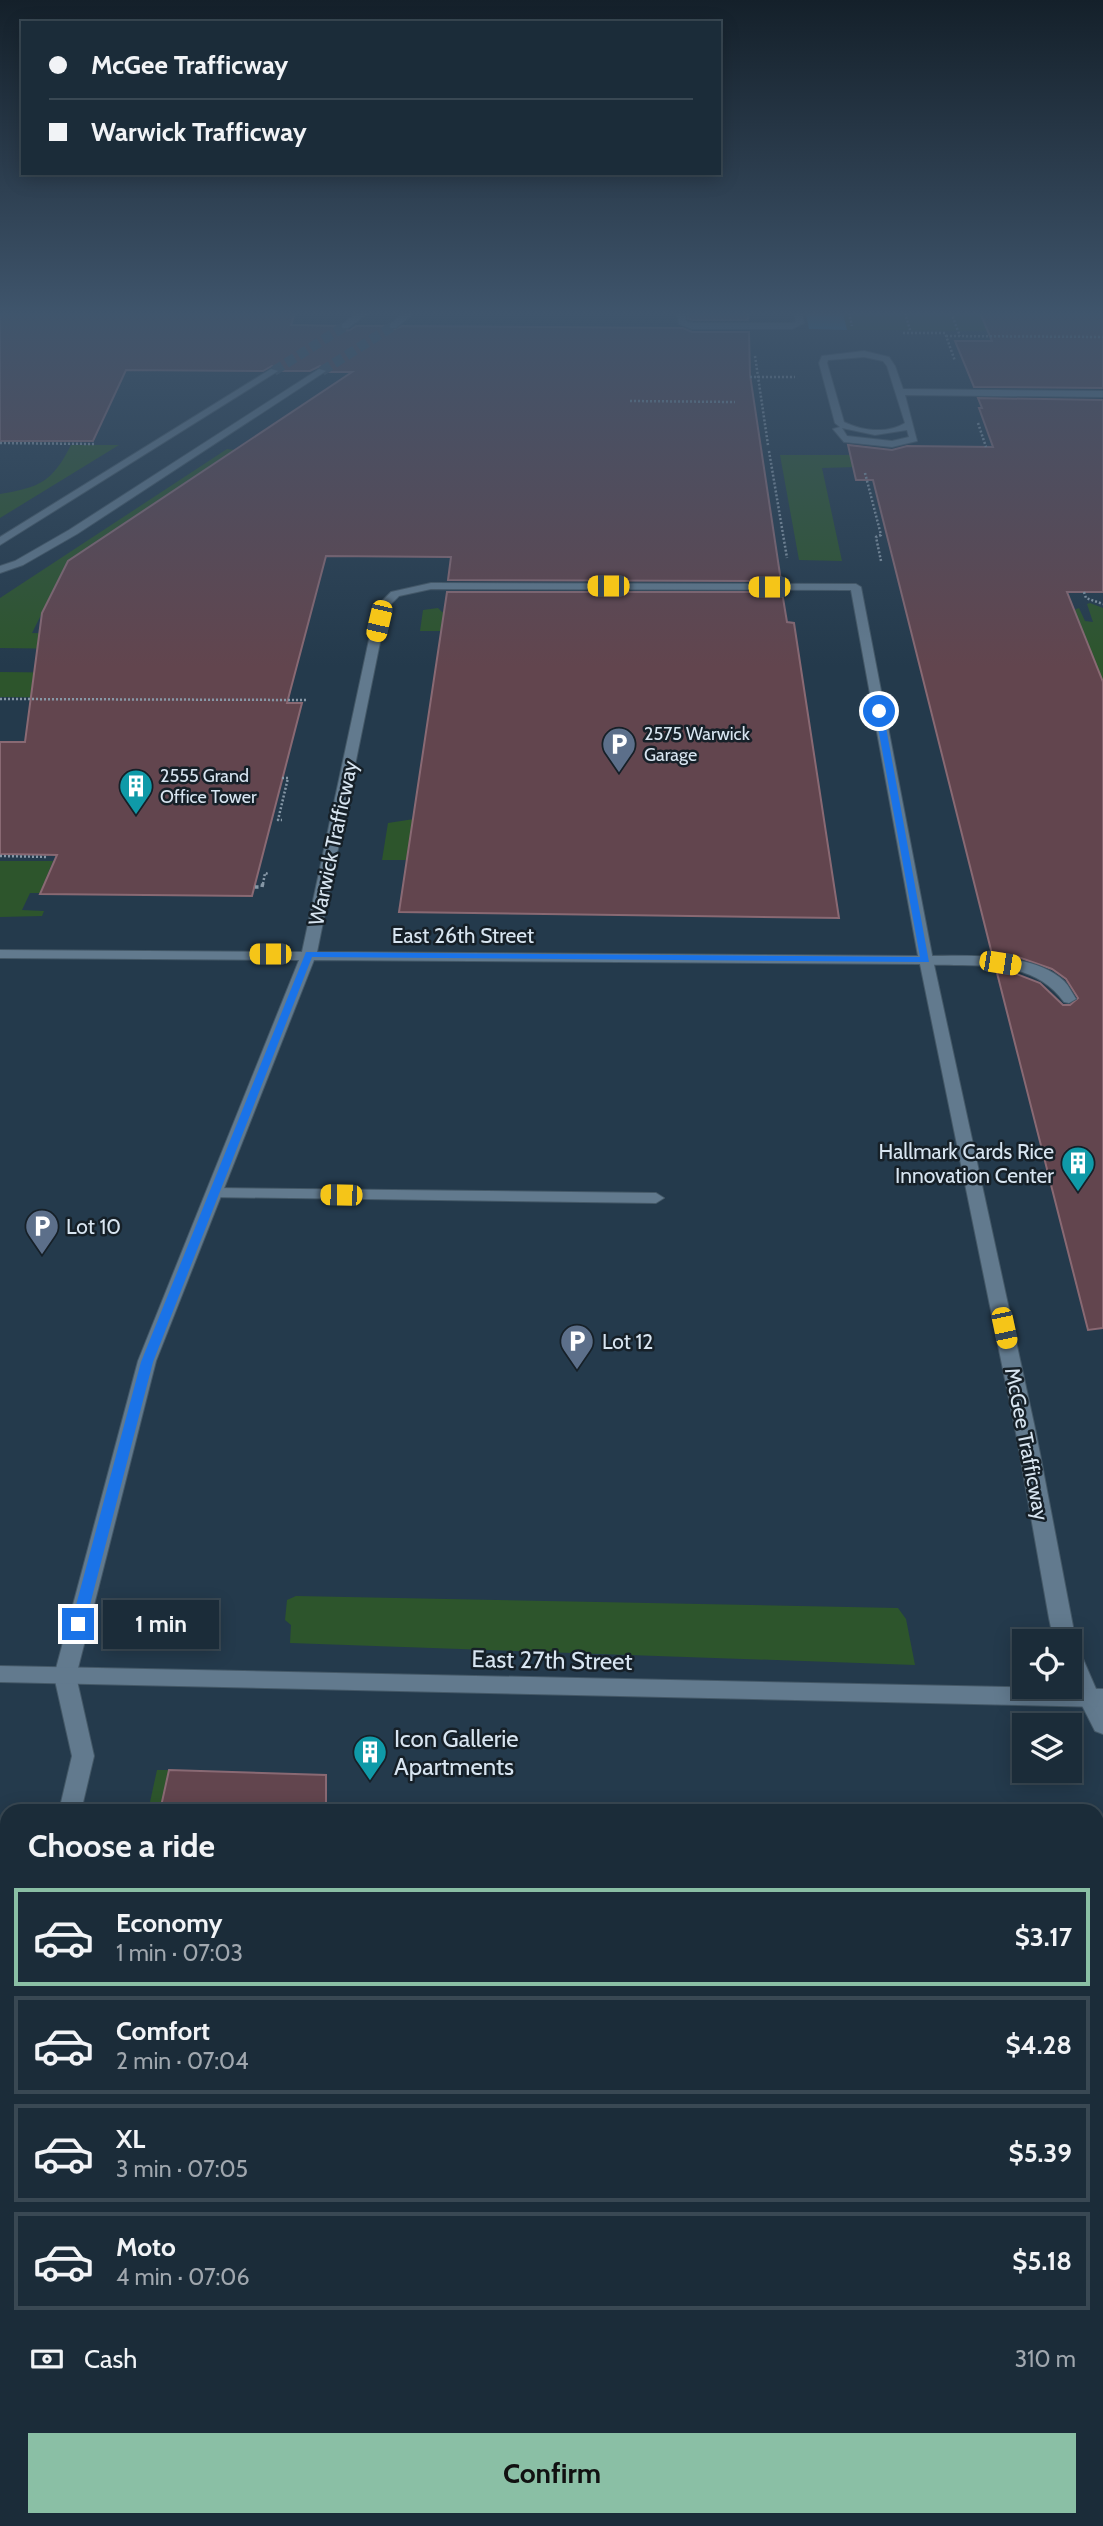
<!DOCTYPE html>
<meta charset="utf-8">
<style>
:root{--surface:#1b2c39;--page:#243441;--text:#f1f3f6;--muted:#a0a7ae;--line:#394853;--accent:#8abfa5}
body{margin:0;font-family:Cabin,sans-serif;background:var(--page);color:var(--text);height:100vh;display:flex;flex-direction:column;font-size:26px;white-space:nowrap}
*{box-sizing:border-box;margin:0}
p{font-size:23px;color:var(--muted)}
.icon{flex:none;width:38px;height:38px;fill:none;stroke:currentColor;stroke-width:2;stroke-linecap:round;stroke-linejoin:round}
.map{position:relative;flex:1;overflow:hidden}
.side{position:absolute;left:0px;top:1804px;width:1104px;height:723px;display:flex;flex-direction:column;background:var(--surface);border-radius:21px 21px 0 0;box-shadow:0 4px 18px #0003,0 0 0 2px var(--line)}
.side>*{flex:none}
.top-card{position:absolute;left:21px;top:21px;width:700px;height:154px;border-radius:0px;box-shadow:0 4px 18px #0003,0 0 0 2px var(--line);display:grid;align-content:center;height:154px;padding:0 28px;background:var(--surface)}
.fabs{position:absolute;left:1012px;top:1629px;display:grid;gap:14px}
.fabs a{display:grid;place-items:center;width:70px;height:70px;border-radius:0px;background:var(--surface);box-shadow:0 4px 18px #0003,0 0 0 2px var(--line);font-size:35px}
.end{position:absolute;width:32px;height:32px;margin:-16px;border:9px solid #1a73e8;background:#fff;box-shadow:0 0 0 4px #fff}
.from{border-radius:50%}
.bubble{position:absolute;height:49px;border-radius:0px;background:var(--surface);box-shadow:0 4px 18px #0003,0 0 0 2px var(--line);font-size:23px;font-weight:700;line-height:49px;text-align:center}
.car{position:absolute;width:21px;height:42px;margin:-21px -10px;border-radius:9px;box-shadow:0 0 5px 2px #0007;background:linear-gradient(#f5c518 24%,#345 0 40%,#f5c518 0 76%,#345 0 86%,#f5c518 0)}
.top-card b{display:flex;align-items:center;gap:24px;height:66px;font-size:26px}
.top-card b+b{border-top:2px solid var(--line)}
.top-card i{width:18px;height:18px;background:var(--text)}
ul{padding:0;list-style:none}
li{display:flex;align-items:center;gap:21px;height:98px;margin:0 14px 10px;padding:0 14px;border:4px solid var(--line);border-radius:0px}
li div{flex:1}
li b{display:block;font-size:26px}
li em{font-style:normal;font-weight:700}
li.active{border-color:var(--accent)}
li>.icon{width:63px;height:63px;stroke-width:1.5}
h2{padding:0 28px;font-size:32px;line-height:84px}
.pay{display:flex;align-items:center;gap:18px;height:77px;padding:0 28px;font-size:26px}
.pay p{margin-inline-start:auto}
.primary-button{display:flex;gap:14px;margin-top:auto;padding:14px 28px}
.primary-button a{flex:1;height:80px;border-radius:0px;background:var(--accent);color:#111;font-size:28px;font-weight:700;line-height:80px;text-align:center}
.map>svg:first-child{display:block}
.green{fill:#2d552c}
.water{fill:#197bb0}
.building{fill:#62454e;stroke:#896973;stroke-width:2}
.lines{fill:none;stroke-linecap:round;stroke-linejoin:round}
.secondary-tunnel{stroke:#3f5465;stroke-width:10;stroke-dasharray:10 4.5;stroke-linecap:butt}
.service-casing{stroke:#445867;stroke-width:2}
.pedestrian-casing{stroke:#445867;stroke-width:2}
.minor-casing{stroke:#445867;stroke-width:2}
.secondary-casing{stroke:#445867;stroke-width:2}
.path-far1{stroke:#8798a7;stroke-width:2.5;stroke-dasharray:2 2;stroke-linecap:butt}
.path{stroke:#8798a7;stroke-width:3.5;stroke-dasharray:3.5 3.5;stroke-linecap:butt}
.service{fill:#627a8e;fill-rule:evenodd}
.pedestrian{fill:#627a8e;fill-rule:evenodd}
.minor{fill:#627a8e;fill-rule:evenodd}
.secondary{fill:#627a8e;fill-rule:evenodd}
.route{fill:#1a73e8}
.labels{text-anchor:middle;dominant-baseline:central;stroke-width:5;stroke-linejoin:round;paint-order:stroke}
.far-poi-label{font-size:18px;fill:#d8e5f1;stroke:#162028;text-anchor:start}
.street-label{font-size:21px;fill:#d8e5f1;stroke:#162028}
.poi-label{font-size:21px;fill:#d8e5f1;stroke:#162028;text-anchor:start}
.near-street-label{font-size:24px;fill:#d8e5f1;stroke:#162028}
.near-poi-label{font-size:24px;fill:#d8e5f1;stroke:#162028;text-anchor:start}
</style>
<div class="map">
<svg width="1103" height="2526" viewBox="0 0 1103 2526">
<rect width="100%" height="100%" fill="#243a4c"/>
<g class="green">
<polygon points="843,313 980,313 983,320 1103,331 847,330"/>
<path d="M 71,445 L 119,445 L 0,518 L 0,494 C 41,487 52,482 71,445 Z"/>
<polygon points="227,449 235,450 68,561 32,633 85,634 77,649 0,648 0,598"/>
<polygon points="780,455 854,455 857,467 822,468 842,561 799,560"/>
<polygon points="1090,603 1103,608 1103,682 1074,610 1079,608 1085,621 1093,622 1087,604"/>
<polygon points="438,608 442,612 526,613 442,631 420,631 423,610"/>
<polygon points="0,672 95,673 110,698 0,697"/>
<polygon points="414,819 407,860 382,860 388,823"/>
<polygon points="0,861 53,861 40,893 30,893 22,910 44,911 42,916 0,917"/>
<polygon points="296,1596 898,1608 906,1619 915,1665 290,1643 291,1625 285,1620 287,1600"/>
<polygon points="157,1770 169,1770 160,1811 148,1811"/>
<polygon points="1097,2412 1103,2420 1103,2526 0,2526 0,2504 7,2498 7,2520 1097,2520"/>
</g>
<polygon class="water" points="806,313 843,313 847,330 809,329"/>
<g class="building">
<polygon points="0,313 295,313 291,325 339,326 342,331 350,330 356,326 387,326 390,331 402,326 683,328 692,332 749,332 750,375 781,581 448,580 451,557 326,556 287,703 302,703 252,896 40,894 57,855 0,854 0,742 25,742 42,613 68,561 352,372 329,372 320,366 310,371 280,371 272,366 263,371 126,370 93,441 0,441"/>
<polygon points="688,313 748,313 748,320 693,320 688,319"/>
<polygon points="980,313 1103,313 1103,388 974,387 955,341 992,341"/>
<polygon points="978,398 1103,400 1103,592 1067,592 1103,682 1103,1328 1088,1330 996,969 1014,973 1040,983 1063,1005 1070,1005 1078,998 1066,979 1052,969 1018,957 992,954 873,480 856,480 848,445 892,450 907,446 993,447 979,408 982,408"/>
<polygon points="447,592 782,592 787,622 794,623 839,918 399,912"/>
<polygon points="169,1770 326,1775 326,1811 160,1811"/>
</g>
<g class="lines">
<g class="secondary-tunnel">
<polyline points="274,371 345,326"/>
<polyline points="322,371 393,326"/>
</g>
<g class="service-casing">
<g id="service">
<path d="M 926,956 C 966,956 1033,951 1064,981 C 1069,986 1072,993 1076,999 L 1069,1003 L 1064,1002 C 1038,966 996,965 954,965 C 943,964 931,966 921,963 L 919,960 Z"/>
<polygon points="214,1188 656,1193 664,1198 656,1203 208,1197 206,1193"/>
<polygon points="346,2520 380,2520 377,2526 343,2526"/>
<polygon points="865,2520 895,2520 897,2526 867,2526"/>
</g>
</g>
<g class="pedestrian-casing">
<polygon id="pedestrian" points="677,313 685,313 686,321 693,323 791,323 796,322 794,313 802,313 804,323 792,329 692,329 679,324"/>
</g>
<g class="minor-casing">
<g id="minor">
<path d="M 864,351 L 889,357 L 895,366 L 903,389 L 1103,391 L 1103,397 L 905,395 L 917,441 L 892,447 L 844,442 L 833,429 L 840,427 L 835,423 L 819,363 L 822,356 ZM 864,357 L 883,361 L 887,366 L 905,423 C 887,434 862,431 844,422 L 827,363 L 828,360 ZM 842,428 L 875,435 L 907,430 L 909,437 L 892,441 L 847,436 Z"/>
<path d="M 431,583 L 856,584 L 861,587 L 933,960 L 1036,1433 L 1076,1642 L 1074,1645 L 1080,1652 L 1103,1705 L 1103,1734 L 1095,1731 L 1069,1680 L 1069,1642 L 1054,1642 L 1049,1618 L 1016,1433 L 920,964 L 314,960 L 156,1361 L 76,1676 L 94,1756 L 81,1811 L 59,1811 L 72,1756 L 54,1676 L 138,1361 L 299,960 L 0,958 L 0,950 L 302,952 L 376,607 L 391,592 ZM 431,589 L 851,590 L 918,956 L 317,952 L 387,608 L 399,596 Z"/>
<polygon points="7,2059 7,2109 0,2112 0,2062"/>
</g>
</g>
<g class="secondary-casing">
<g id="secondary">
<polygon points="358,313 368,313 348,328 342,328 342,324"/>
<polygon points="404,313 414,313 396,328 390,328 390,324"/>
<polygon points="271,369 278,371 0,545 0,537"/>
<polygon points="319,369 326,371 77,534 23,565 0,573 0,566 15,561 69,530"/>
<polygon points="0,1666 1103,1689 1103,1707 0,1682"/>
</g>
</g>
<g class="path-far1">
<polyline points="849,313 852,326"/>
<polyline points="905,313 910,330"/>
<polyline points="951,313 960,336"/>
<polyline points="903,333 945,333 955,361"/>
<polyline points="946,336 1103,337"/>
<polyline points="755,356 768,445"/>
<polyline points="750,377 795,377"/>
<polyline points="630,401 735,402"/>
<polyline points="978,423 986,447"/>
<polyline points="0,443 94,444"/>
<polyline points="769,451 787,558"/>
<polyline points="865,473 881,535 876,537 881,561"/>
<polyline points="1084,592 1086,598 1103,604"/>
<polyline points="0,699 308,700"/>
<polyline points="282,778 288,778 278,820 282,820"/>
<polyline points="0,856 48,857"/>
<polyline points="263,884 265,873 268,874"/>
</g>
<polyline class="path" points="255,887 262,887 263,882"/>
<use href="#service" class="service"/>
<use href="#pedestrian" class="pedestrian"/>
<use href="#minor" class="minor"/>
<use href="#secondary" class="secondary"/>
</g>
<linearGradient id="sky" x2="0" y2="1"><stop stop-color="#14202a"/><stop offset="0.47" stop-color="#3f556c"/><stop offset="1" stop-color="#3f556c" stop-opacity="0"/></linearGradient>
<rect width="1103" height="667" fill="url(#sky)"/>
<polygon class="route" points="879,708 883,711 929,962 312,957 153,1362 85,1624 83,1628 73,1628 71,1624 141,1362 306,952 920,957 875,711"/>
<defs>
<g id="parking-pin" transform="scale(1.75)"><path d="M0 17L-7.5 6A9.5 9.5 0 1 1 7.5 6Z" fill="#5c6f8a" stroke="#162028"/><path d="M-3.5-5.5H1a3.5 3.5 0 0 1 0 7H-1V5.5H-3.5ZM-1-3.4V-.6H.8a1.4 1.4 0 0 0 0-2.8Z" fill="#fff"/></g>
<g id="building-pin" transform="scale(1.75)"><path d="M0 17L-7.5 6A9.5 9.5 0 1 1 7.5 6Z" fill="#0f9aa8" stroke="#162028"/><path d="M-4-6H4V6H1V3H-1V6H-4ZM-2.5-4.3h1.7v1.8h-1.7ZM.8-4.3h1.7v1.8H.8ZM-2.5-1h1.7V.8h-1.7ZM.8-1h1.7V.8H.8Z" fill="#fff"/></g>
</defs>
<g fill-rule="evenodd">
<use href="#parking-pin" x="619" y="744"/>
<use href="#building-pin" x="136" y="786"/>
<use href="#building-pin" x="1078" y="1163"/>
<use href="#parking-pin" x="42" y="1226"/>
<use href="#parking-pin" x="577" y="1341"/>
<use href="#building-pin" x="370" y="1752"/>
</g>
<g class="labels">
<g class="far-poi-label">
<text x="644" y="734">2575 Warwick<tspan x="644" dy="21">Garage</tspan></text>
<text x="160" y="776">2555 Grand<tspan x="160" dy="21">Office Tower</tspan></text>
</g>
<g class="street-label">
<text transform="translate(333 843) rotate(-78)">Warwick Trafficway</text>
<text x="463" y="935">East 26th Street</text>
<text transform="translate(1027 1444) rotate(79)">McGee Trafficway</text>
</g>
<g class="poi-label">
<text x="1054" y="1151" text-anchor="end">Hallmark Cards Rice<tspan x="1054" dy="24">Innovation Center</tspan></text>
<text x="66" y="1226">Lot 10</text>
<text x="602" y="1341">Lot 12</text>
</g>
<g class="near-street-label">
<text transform="translate(552 1660) rotate(1)">East 27th Street</text>
</g>
<g class="near-poi-label">
<text x="394" y="1738">Icon Gallerie<tspan x="394" dy="28">Apartments</tspan></text>
</g>
</g>
</svg>
<div class="fabs">
<a><svg class="icon" aria-label="locate" viewBox="0 0 24 24"><circle cx="12" cy="12" r="6"/><path d="M12 2v4M12 18v4M2 12h4M18 12h4"/></svg></a>
<a><svg class="icon" aria-label="layers" viewBox="0 0 24 24"><path d="M12 4l9 5-9 5-9-5zM3 14l9 5 9-5"/></svg></a>
</div>
<i class="end from" style="left:879px;top:711px"></i>
<i class="end" style="left:78px;top:1624px"></i>
<div class="bubble" style="left:103px;top:1600px;width:116px">1 min</div>
<i class="car" style="left:608px;top:586px;rotate:270deg"></i>
<i class="car" style="left:769px;top:587px;rotate:270deg"></i>
<i class="car" style="left:379px;top:621px;rotate:193deg"></i>
<i class="car" style="left:270px;top:954px;rotate:270deg"></i>
<i class="car" style="left:1000px;top:963px;rotate:99deg"></i>
<i class="car" style="left:341px;top:1195px;rotate:271deg"></i>
<i class="car" style="left:1004px;top:1328px;rotate:168deg"></i>
<div class="top-card">
<b><i class="from"></i>McGee Trafficway</b>
<b><i></i>Warwick Trafficway</b>
</div>
<section class="side">
<h2>Choose a ride</h2>
<ul>
<li class="active"><svg class="icon" aria-label="car" viewBox="0 0 24 24"><path d="M5 17H2v-5l4-1 3-4h7l3 4 3 1v5h-3M9 17h6M6 11h13"/><circle cx="7" cy="17" r="2"/><circle cx="17" cy="17" r="2"/></svg><div><b>Economy</b><p>1 min · 07:03</p></div><em>$3.17</em></li>
<li><svg class="icon" aria-label="car" viewBox="0 0 24 24"><path d="M5 17H2v-5l4-1 3-4h7l3 4 3 1v5h-3M9 17h6M6 11h13"/><circle cx="7" cy="17" r="2"/><circle cx="17" cy="17" r="2"/></svg><div><b>Comfort</b><p>2 min · 07:04</p></div><em>$4.28</em></li>
<li><svg class="icon" aria-label="car" viewBox="0 0 24 24"><path d="M5 17H2v-5l4-1 3-4h7l3 4 3 1v5h-3M9 17h6M6 11h13"/><circle cx="7" cy="17" r="2"/><circle cx="17" cy="17" r="2"/></svg><div><b>XL</b><p>3 min · 07:05</p></div><em>$5.39</em></li>
<li><svg class="icon" aria-label="car" viewBox="0 0 24 24"><path d="M5 17H2v-5l4-1 3-4h7l3 4 3 1v5h-3M9 17h6M6 11h13"/><circle cx="7" cy="17" r="2"/><circle cx="17" cy="17" r="2"/></svg><div><b>Moto</b><p>4 min · 07:06</p></div><em>$5.18</em></li>
</ul>
<div class="pay"><svg class="icon" aria-label="cash" viewBox="0 0 24 24"><path d="M3 7h18v10H3z"/><circle cx="12" cy="12" r="2"/></svg>Cash<p>310 m</p></div>
<div class="primary-button"><a>Confirm</a></div>
</section>
</div>
